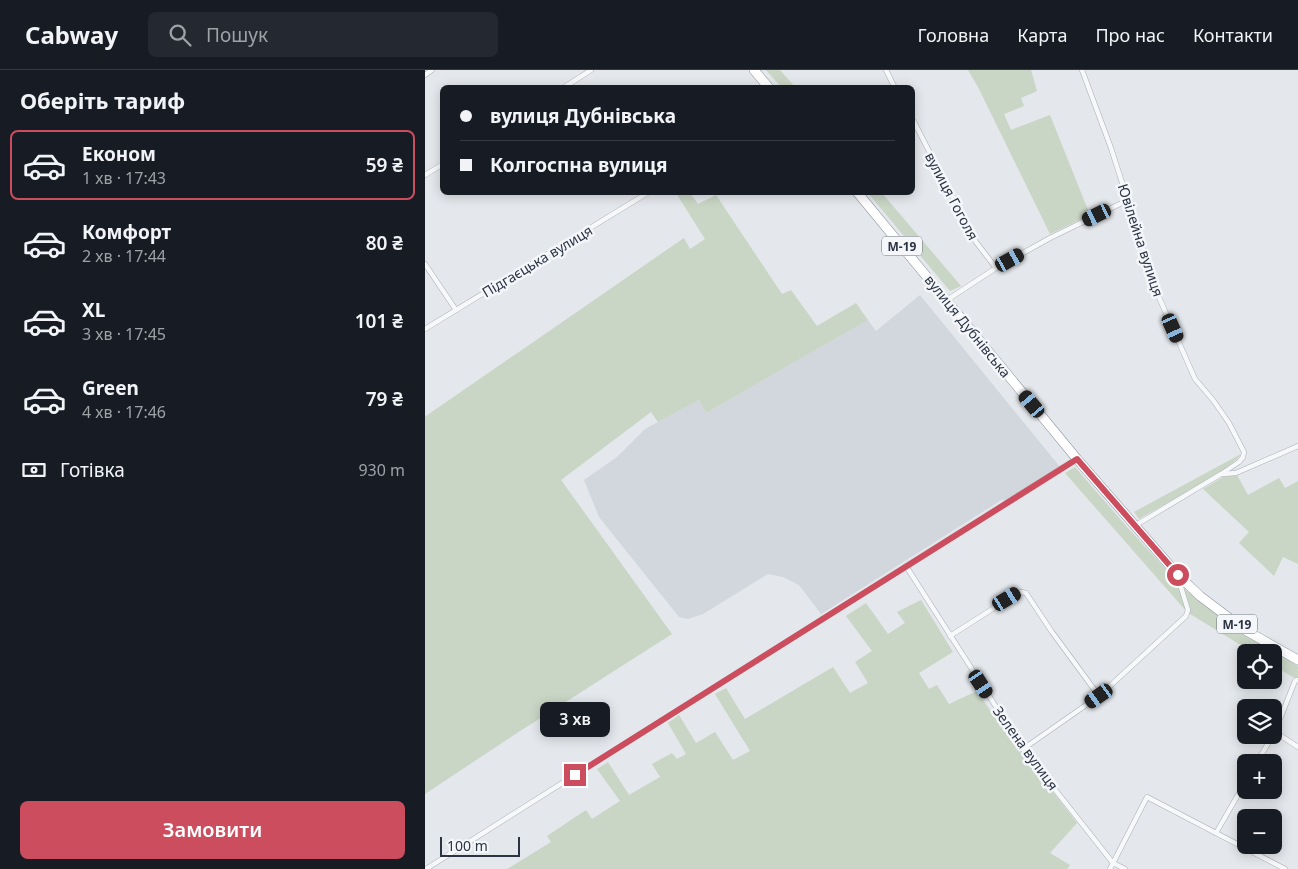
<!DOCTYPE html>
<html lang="uk">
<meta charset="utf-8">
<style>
:root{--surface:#171b24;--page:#242831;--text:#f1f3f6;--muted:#9ea1a6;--line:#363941;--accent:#cc4d5e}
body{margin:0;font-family:"Noto Sans",sans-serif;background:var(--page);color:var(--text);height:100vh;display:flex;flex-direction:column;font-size:19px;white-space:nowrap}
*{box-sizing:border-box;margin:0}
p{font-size:16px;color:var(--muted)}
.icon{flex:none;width:28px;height:28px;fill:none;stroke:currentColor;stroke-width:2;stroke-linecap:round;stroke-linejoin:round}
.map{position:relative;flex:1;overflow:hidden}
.details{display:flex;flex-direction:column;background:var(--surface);width:425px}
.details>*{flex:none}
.hud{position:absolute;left:15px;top:15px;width:475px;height:110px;border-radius:8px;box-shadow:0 2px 12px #0003;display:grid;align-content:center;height:110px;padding:0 20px;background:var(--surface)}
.buttons{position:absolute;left:812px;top:574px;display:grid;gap:10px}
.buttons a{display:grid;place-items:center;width:45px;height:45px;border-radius:8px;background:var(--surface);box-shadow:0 2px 12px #0003;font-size:25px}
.scale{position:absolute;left:15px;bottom:12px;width:80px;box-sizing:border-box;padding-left:5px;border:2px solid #2c3444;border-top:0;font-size:14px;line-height:18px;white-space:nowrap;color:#2c3444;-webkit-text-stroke:4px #f4f6f9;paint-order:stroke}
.end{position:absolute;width:22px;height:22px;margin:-11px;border:6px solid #cc4d5e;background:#fff;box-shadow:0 0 0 2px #fff}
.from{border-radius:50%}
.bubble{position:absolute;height:35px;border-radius:8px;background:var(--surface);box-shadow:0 2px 12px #0003;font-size:16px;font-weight:600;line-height:35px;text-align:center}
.car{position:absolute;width:15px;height:30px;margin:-15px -8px;border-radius:6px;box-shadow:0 0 4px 1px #0007;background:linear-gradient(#222 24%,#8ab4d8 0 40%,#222 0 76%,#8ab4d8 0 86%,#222 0)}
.hud b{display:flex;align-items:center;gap:18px;height:48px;font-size:19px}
.hud b+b{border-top:1px solid var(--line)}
.hud i{width:12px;height:12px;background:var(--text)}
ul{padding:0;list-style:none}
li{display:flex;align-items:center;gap:15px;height:70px;margin:0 10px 8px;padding:0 10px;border:2px solid transparent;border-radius:8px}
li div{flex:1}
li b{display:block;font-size:19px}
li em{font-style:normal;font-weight:600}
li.selected{border-color:var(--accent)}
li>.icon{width:45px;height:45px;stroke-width:1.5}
h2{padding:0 20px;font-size:22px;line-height:60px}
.pay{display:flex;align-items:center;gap:12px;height:55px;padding:0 20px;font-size:19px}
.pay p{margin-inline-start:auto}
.button{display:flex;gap:10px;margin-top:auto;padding:10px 20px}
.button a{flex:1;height:58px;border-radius:8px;background:var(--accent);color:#fff;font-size:20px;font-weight:600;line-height:58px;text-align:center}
header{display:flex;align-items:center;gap:30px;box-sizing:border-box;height:70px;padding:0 25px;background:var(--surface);border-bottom:1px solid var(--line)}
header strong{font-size:24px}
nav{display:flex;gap:28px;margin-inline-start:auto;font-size:18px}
.search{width:350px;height:45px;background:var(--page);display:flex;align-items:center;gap:12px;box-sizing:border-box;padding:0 18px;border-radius:8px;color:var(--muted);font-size:19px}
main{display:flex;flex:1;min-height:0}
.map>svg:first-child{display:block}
.built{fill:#d2d6dd}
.green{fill:#c9d5c5}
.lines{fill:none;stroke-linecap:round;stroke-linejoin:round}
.street-casing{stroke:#a9aeb6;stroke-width:5.5}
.highway-casing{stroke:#8c94a2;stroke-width:10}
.street{stroke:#f7f8fa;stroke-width:4.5}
.highway{stroke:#fff;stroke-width:9}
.route{stroke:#cc4d5e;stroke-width:6}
.labels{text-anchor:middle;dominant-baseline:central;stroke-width:5;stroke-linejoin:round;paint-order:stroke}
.shield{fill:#f4f6f9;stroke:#686e7a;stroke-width:1}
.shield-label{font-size:12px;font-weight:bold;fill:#2c3444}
.street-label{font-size:14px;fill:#2c3444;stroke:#f4f6f9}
</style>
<header>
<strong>Cabway</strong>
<div class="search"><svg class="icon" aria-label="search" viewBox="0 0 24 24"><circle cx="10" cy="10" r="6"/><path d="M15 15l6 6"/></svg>Пошук</div>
<nav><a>Головна</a><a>Карта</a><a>Про нас</a><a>Контакти</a></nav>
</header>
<main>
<section class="details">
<h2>Оберіть тариф</h2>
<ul>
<li class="selected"><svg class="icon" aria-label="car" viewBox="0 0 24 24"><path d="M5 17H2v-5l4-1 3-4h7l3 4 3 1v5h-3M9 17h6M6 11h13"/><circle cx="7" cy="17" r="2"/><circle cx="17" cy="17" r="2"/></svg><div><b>Економ</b><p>1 хв · 17:43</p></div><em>59 ₴</em></li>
<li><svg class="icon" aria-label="car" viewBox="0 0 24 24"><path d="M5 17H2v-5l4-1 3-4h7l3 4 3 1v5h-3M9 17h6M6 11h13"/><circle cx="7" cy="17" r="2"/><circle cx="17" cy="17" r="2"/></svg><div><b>Комфорт</b><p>2 хв · 17:44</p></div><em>80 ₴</em></li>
<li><svg class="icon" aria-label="car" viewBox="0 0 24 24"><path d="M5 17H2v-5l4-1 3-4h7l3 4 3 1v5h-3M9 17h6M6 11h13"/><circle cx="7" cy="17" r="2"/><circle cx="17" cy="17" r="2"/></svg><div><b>XL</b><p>3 хв · 17:45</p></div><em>101 ₴</em></li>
<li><svg class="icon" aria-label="car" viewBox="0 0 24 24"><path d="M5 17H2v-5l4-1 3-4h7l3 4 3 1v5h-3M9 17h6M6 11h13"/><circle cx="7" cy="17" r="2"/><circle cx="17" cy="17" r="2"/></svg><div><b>Green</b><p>4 хв · 17:46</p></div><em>79 ₴</em></li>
</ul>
<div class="pay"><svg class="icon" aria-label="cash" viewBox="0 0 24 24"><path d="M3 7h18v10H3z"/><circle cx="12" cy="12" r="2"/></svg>Готівка<p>930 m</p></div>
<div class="button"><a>Замовити</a></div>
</section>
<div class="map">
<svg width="873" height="799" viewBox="0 0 873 799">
<rect width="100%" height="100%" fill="#e4e7eb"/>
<polygon class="built" points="495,225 635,397 580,432 578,429 396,544 374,515 358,507 343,504 278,544 263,549 254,547 174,447 159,410 192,387 220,359 274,330 281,343 443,250 451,261"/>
<g class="green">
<polygon points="341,0 355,0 370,17 356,17"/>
<polygon points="543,0 606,0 612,21 596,28 599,36 579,44 586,60 625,45 665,145 625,164 553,17"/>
<polygon points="251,123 265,123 273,134 291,125 357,224 366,220 392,256 431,233 443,250 281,343 274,330 233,352 226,342 136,410 247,564 92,663 0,724 0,345 1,346 259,168 265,179 280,169"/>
<polygon points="443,123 457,123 536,216 525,221"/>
<path d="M 816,384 C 808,399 733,437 714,449 L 709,442 Z"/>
<polygon points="650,397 702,457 759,519 817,562 873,596 873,610 849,596 849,582 827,582 762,542 640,403"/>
<polygon points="812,405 823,425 854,408 860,418 873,411 873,494 858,487 849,506 814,473 824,462 778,419 798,407"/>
<polygon points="496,530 528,582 494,603 504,619 512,615 524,634 552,621 571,649 652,753 625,783 645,795 642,799 82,799 126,772 122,766 161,740 167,749 195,731 172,699 183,692 204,725 235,707 227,694 247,683 252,689 261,684 243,653 254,645 271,673 290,662 308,690 325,681 290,624 301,618 320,649 408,597 425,623 443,613 430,592 447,581 421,546 441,533 463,564 480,553 472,542"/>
</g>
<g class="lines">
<g class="street-casing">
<g id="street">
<polyline points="461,0 470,18"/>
<polyline points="657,0 686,78 733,225 770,309 788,330 804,353 819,382 818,387 814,392 796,404 711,455"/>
<polyline points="0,5 7,0"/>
<polyline points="138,18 166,0"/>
<polyline points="488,50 551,172 571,198"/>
<polyline points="0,105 18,94"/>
<polyline points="0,194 31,240"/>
<polyline points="522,230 571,198 625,168 703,130"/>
<polyline points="0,259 224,122"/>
<polyline points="798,404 811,403 873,376"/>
<polyline points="481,496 598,679 688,793 700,799"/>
<polyline points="525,566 591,524 596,522 601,523 627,562 674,626"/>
<polyline points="850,662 873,677"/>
<polyline points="849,664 870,611 873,610"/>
<polyline points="598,679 674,626 761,546 763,540 755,514 758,509"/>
<polyline points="832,692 848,665"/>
<polyline points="791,763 821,711"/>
<polyline points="1,799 651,389"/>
<polyline points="685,799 722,727 860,799"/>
</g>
</g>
<g class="highway-casing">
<g id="highway">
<polyline points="329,0 344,18"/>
<polyline points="432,122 652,389 753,505 775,526 820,560 873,590"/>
</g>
</g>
<use href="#street" class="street"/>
<use href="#highway" class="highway"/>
</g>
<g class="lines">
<polyline class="route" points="150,705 652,389 753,505"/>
</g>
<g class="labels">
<g class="shield">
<rect x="457" y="166.5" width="40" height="19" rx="4"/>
<rect x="792" y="544.5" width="40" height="19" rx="4"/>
</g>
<g class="shield-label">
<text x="477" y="176">М-19</text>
<text x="812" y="554">М-19</text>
</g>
<g class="street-label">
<text transform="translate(527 126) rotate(62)">вулиця Гоголя</text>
<text transform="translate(716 170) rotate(72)">Ювілейна вулиця</text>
<text transform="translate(112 191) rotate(-31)">Підгаєцька вулиця</text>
<text transform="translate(543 256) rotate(51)">вулиця Дубнівська</text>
<text transform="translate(601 678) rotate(54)">Зелена вулиця</text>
</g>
</g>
</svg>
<div class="buttons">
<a><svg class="icon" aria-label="locate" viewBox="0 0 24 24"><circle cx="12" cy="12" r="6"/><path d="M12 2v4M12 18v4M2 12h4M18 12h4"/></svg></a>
<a><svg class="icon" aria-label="layers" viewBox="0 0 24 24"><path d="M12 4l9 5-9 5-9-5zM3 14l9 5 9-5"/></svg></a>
<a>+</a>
<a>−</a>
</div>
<div class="scale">100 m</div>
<i class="end from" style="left:753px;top:505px"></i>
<i class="end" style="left:150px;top:705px"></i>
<div class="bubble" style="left:115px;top:632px;width:70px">3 хв</div>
<i class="car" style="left:672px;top:145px;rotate:244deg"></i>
<i class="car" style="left:585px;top:190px;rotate:61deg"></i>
<i class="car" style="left:748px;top:258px;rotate:156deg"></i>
<i class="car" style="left:607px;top:334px;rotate:320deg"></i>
<i class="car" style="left:582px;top:529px;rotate:59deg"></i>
<i class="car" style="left:556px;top:614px;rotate:147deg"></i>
<i class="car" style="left:674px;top:626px;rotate:235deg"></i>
<div class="hud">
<b><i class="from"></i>вулиця Дубнівська</b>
<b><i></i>Колгоспна вулиця</b>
</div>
</div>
</main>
